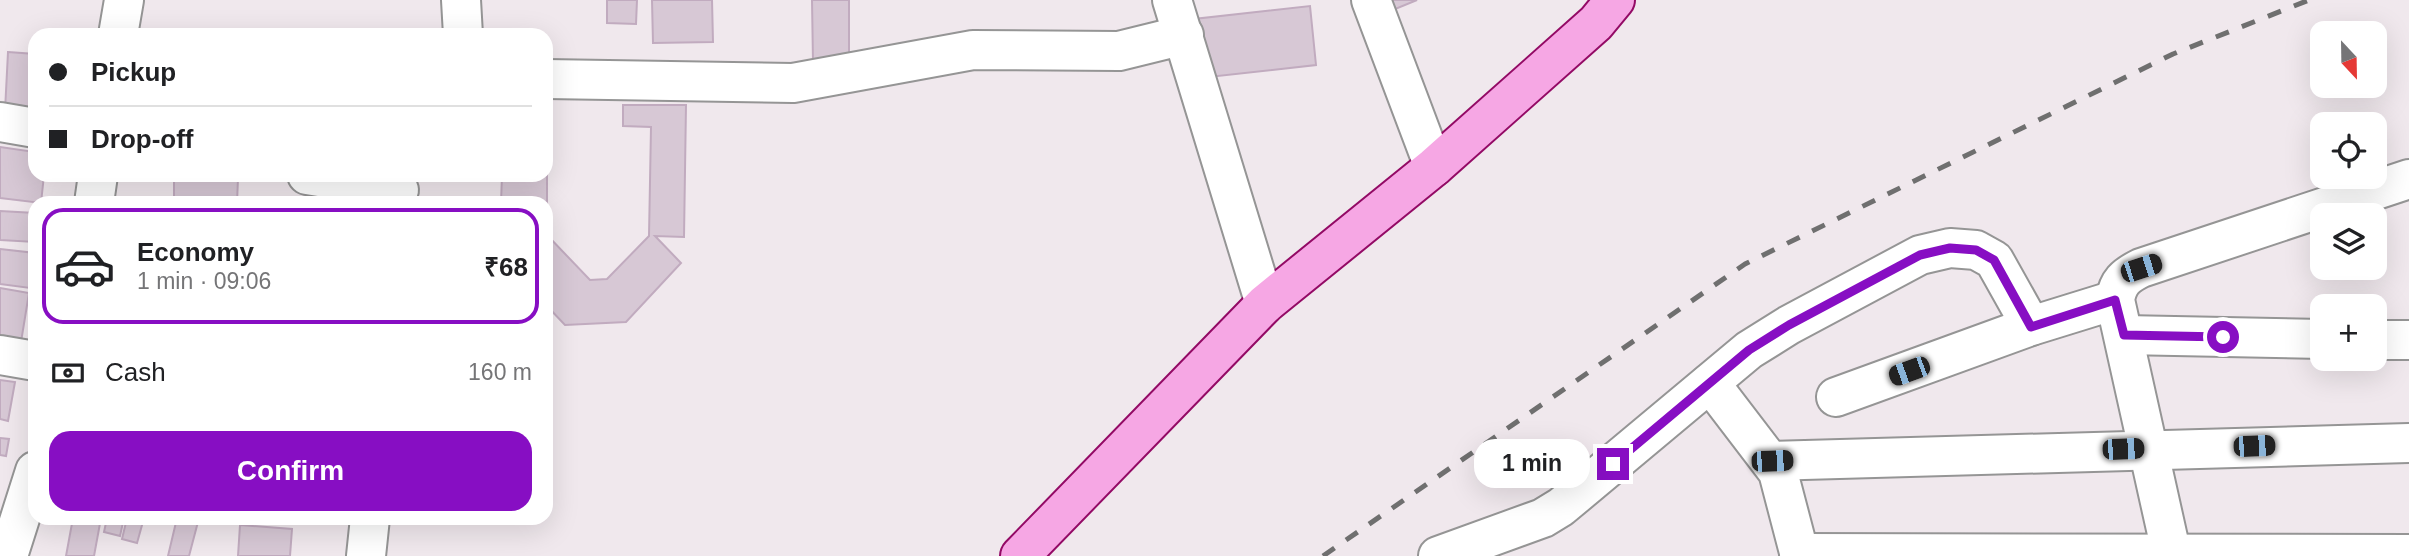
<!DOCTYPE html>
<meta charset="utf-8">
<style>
:root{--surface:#fff;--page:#f2f2f2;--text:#202124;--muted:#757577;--line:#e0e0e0;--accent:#870ec3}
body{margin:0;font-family:Helvetica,sans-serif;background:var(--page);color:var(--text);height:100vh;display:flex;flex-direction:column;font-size:26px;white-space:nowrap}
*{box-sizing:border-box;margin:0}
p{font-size:23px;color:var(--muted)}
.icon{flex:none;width:38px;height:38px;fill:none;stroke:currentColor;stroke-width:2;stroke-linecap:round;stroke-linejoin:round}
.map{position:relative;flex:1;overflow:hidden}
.details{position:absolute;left:28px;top:196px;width:525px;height:329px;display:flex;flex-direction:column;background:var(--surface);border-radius:21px;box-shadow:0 7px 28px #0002}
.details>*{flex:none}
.guide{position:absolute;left:28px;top:28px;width:525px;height:154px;border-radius:21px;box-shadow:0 7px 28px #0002;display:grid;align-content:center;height:154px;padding:0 21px;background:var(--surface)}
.needle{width:46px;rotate:158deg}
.fabs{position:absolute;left:2310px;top:21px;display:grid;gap:14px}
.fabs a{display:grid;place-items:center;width:77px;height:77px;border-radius:14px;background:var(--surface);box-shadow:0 7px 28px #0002;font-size:35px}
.end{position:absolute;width:32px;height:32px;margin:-16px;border:9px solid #870ec3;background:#fff;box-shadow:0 0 0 4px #fff}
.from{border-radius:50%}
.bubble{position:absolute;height:49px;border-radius:21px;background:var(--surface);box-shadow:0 7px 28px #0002;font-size:23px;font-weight:800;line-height:49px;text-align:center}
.car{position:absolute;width:21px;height:42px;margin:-21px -10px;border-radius:9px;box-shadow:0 0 5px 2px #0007;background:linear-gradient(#222 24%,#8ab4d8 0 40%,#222 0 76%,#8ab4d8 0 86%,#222 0)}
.guide b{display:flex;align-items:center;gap:24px;height:66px;font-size:26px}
.guide b+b{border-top:2px solid var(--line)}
.guide i{width:18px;height:18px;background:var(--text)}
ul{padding:12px 0 0;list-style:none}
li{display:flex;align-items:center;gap:21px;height:116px;margin:0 14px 10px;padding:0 7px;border:4px solid transparent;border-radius:21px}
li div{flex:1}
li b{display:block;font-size:26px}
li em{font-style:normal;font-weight:800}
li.current{border-color:var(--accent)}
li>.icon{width:63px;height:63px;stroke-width:1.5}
.pay{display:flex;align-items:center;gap:18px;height:77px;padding:0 21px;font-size:26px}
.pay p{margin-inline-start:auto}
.action{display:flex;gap:14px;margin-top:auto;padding:14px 21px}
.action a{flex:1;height:80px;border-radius:21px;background:var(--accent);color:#fff;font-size:28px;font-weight:800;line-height:80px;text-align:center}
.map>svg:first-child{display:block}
.building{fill:#d7c8d5;stroke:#c1abbf;stroke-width:2}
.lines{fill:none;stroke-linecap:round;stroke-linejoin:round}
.minor-casing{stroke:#959595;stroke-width:42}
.major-casing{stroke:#930a65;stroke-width:42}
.minor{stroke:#fff;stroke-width:38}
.major{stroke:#f6a7e4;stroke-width:38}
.rail{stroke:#6f6f6f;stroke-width:5;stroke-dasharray:14 14;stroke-linecap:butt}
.route{stroke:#870ec3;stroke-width:9}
</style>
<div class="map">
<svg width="2409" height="556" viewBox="0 0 2409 556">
<rect width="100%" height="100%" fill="#f0e8ed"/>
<g class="building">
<polygon points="607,0 637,0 636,24 607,23"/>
<polygon points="652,0 712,0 713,42 653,43"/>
<polygon points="812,0 849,0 849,61 813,62"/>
<polygon points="1383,0 1417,0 1388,12"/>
<polygon points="1310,6 1316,65 1200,78 1194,19"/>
<polygon points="8,52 35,54 35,113 5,111"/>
<polygon points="547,99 547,235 590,280 607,279 649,236 651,127 623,126 623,105 686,105 684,237 655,236 681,263 626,322 565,325 546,305 546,203 501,203 502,175 546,175"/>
<polygon points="0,147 35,152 35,175 44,175 41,203 0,198"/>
<polygon points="174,178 238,178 237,203 174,203"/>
<polygon points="0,211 35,213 35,242 0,240"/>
<polygon points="0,249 35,253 30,288 0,284"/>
<polygon points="0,288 29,293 21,342 0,339"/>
<polygon points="0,380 15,382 8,421 0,419"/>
<polygon points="0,438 9,439 6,456 0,455"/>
<polygon points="73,518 101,518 94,556 66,556"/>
<polygon points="107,518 124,518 120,536 104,532"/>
<polygon points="127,518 144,518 137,543 122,539"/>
<polygon points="177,518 199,518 189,556 168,556"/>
<polygon points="240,525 292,529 290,556 238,556"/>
</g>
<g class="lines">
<g class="minor-casing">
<g id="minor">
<polyline points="461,0 463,35"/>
<polyline points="1172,0 1265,304"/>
<polyline points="1371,0 1434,167"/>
<polyline points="118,35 124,0"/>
<polyline points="546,79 793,83 973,50 1119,51 1184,35"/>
<polyline points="0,122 35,128"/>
<polyline points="307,175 399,190"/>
<polyline points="94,203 98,175"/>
<polyline points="2124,335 2322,339"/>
<polyline points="2375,340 2409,340"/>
<polyline points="0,355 35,361"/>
<polyline points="1710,383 1778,472 1800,556"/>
<polyline points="1836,397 2031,326 2115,300"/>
<polyline points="1772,461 2409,443"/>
<polyline points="1799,553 2409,554"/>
<polyline points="8,556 35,471"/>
<polyline points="366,556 370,518"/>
<polyline points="1438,556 1543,518 1561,507 1749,350 1789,325 1920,255 1950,248 1976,250 1994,260 2031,326"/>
<path d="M 2172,556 L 2115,300 C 2118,282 2125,276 2141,268 L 2409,179"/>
</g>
</g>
<g class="major-casing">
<polyline id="major" points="1020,556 1265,304 1434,167 1596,23 1615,0"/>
</g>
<use href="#minor" class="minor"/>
<use href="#major" class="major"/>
<polyline class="rail" points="1323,556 1745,264 2173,54 2309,0"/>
</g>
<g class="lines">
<polyline class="route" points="1613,464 1749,350 1789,325 1920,255 1950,248 1976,250 1994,260 2031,327 2115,300 2124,335 2223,337"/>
</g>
</svg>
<div class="fabs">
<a><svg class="needle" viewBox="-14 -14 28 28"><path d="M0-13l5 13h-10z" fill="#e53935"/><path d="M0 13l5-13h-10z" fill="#757577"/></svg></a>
<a><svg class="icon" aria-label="locate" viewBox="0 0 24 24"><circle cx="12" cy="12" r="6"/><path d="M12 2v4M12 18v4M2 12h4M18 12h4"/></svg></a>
<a><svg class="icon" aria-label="layers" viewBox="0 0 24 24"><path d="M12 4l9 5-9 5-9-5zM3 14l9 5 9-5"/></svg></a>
<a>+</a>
</div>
<i class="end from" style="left:2223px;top:337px"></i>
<i class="end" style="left:1613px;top:464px"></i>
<div class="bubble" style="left:1474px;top:439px;width:116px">1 min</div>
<i class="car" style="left:2141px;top:268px;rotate:72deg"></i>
<i class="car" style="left:1909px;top:371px;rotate:250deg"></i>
<i class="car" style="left:2254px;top:446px;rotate:88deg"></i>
<i class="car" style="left:2123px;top:449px;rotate:88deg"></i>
<i class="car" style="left:1772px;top:461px;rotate:88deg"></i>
<div class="guide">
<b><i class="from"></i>Pickup</b>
<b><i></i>Drop-off</b>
</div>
<section class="details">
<ul>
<li class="current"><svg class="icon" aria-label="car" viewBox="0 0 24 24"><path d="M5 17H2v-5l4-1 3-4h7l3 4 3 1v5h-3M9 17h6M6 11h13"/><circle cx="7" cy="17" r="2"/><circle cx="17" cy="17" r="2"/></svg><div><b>Economy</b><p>1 min · 09:06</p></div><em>₹68</em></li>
</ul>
<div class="pay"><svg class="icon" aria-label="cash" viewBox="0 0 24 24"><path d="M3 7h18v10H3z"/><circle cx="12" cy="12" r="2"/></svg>Cash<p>160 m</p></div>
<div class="action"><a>Confirm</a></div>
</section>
</div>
